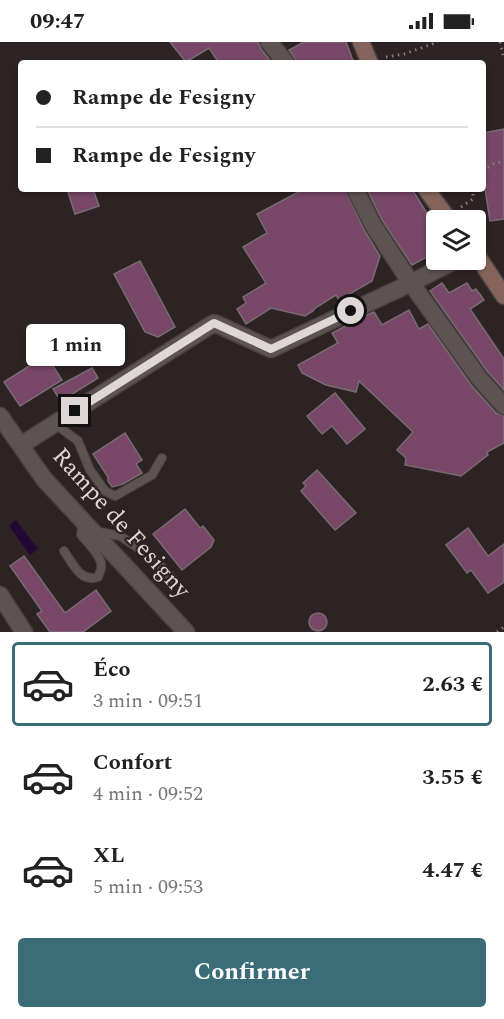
<!DOCTYPE html>
<html lang="fr">
<meta charset="utf-8">
<style>
:root{--surface:#fff;--page:#f2f2f2;--text:#222;--muted:#767676;--line:#e0e0e0;--accent:#3a6d78}
body{margin:0;font-family:Spectral,serif;background:var(--page);color:var(--text);height:100vh;display:flex;flex-direction:column;font-size:22px;white-space:nowrap}
*{box-sizing:border-box;margin:0}
p{font-size:20px;color:var(--muted)}
.icon{flex:none;width:33px;height:33px;fill:none;stroke:currentColor;stroke-width:2;stroke-linecap:round;stroke-linejoin:round}
.map{position:relative;height:590px;overflow:hidden}
.drawer{display:flex;flex-direction:column;background:var(--surface);flex:1}
.drawer>*{flex:none}
.banner{position:absolute;left:18px;top:18px;width:468px;height:132px;border-radius:6px;box-shadow:0 2px 4px #0004;display:grid;align-content:center;height:132px;padding:0 18px;background:var(--surface)}
.controls{position:absolute;left:426px;top:168px;display:grid;gap:12px}
.controls a{display:grid;place-items:center;width:60px;height:60px;border-radius:6px;background:var(--surface);box-shadow:0 2px 4px #0004;font-size:30px}
.end{position:absolute;width:27px;height:27px;margin:-14px;border:8px solid #ded6d7;background:#111;box-shadow:0 0 0 3px #111}
.from{border-radius:50%}
.bubble{position:absolute;height:42px;border-radius:6px;background:var(--surface);box-shadow:0 2px 4px #0004;font-size:20px;font-weight:700;line-height:42px;text-align:center}
.banner b{display:flex;align-items:center;gap:21px;height:57px;font-size:22px}
.banner b+b{border-top:2px solid var(--line)}
.banner i{width:15px;height:15px;background:var(--text)}
ul{padding:10px 0 0;list-style:none}
li{display:flex;align-items:center;gap:18px;height:84px;margin:0 12px 9px;padding:0 6px;border:3px solid transparent;border-radius:6px}
li div{flex:1}
li b{display:block;font-size:22px}
li em{font-style:normal;font-weight:700}
li.current{border-color:var(--accent)}
li>.icon{width:54px;height:54px;stroke-width:1.5}
.primary-button{display:flex;gap:12px;margin-top:auto;padding:12px 18px}
.primary-button a{flex:1;height:69px;border-radius:6px;background:var(--accent);color:#fff;font-size:24px;font-weight:700;line-height:69px;text-align:center}
.status{display:flex;justify-content:space-between;align-items:center;height:42px;padding:0 30px;background:var(--surface);direction:ltr}
.status svg{height:16px;fill:currentColor}
.map>svg:first-child{display:block}
.water{fill:#230833}
.building{fill:#784667;stroke:#776c73;stroke-width:1.5}
.lines{fill:none;stroke-linecap:round;stroke-linejoin:round}
.service-casing{stroke:#4a4142;stroke-width:10}
.minor-casing{stroke:#4a4142;stroke-width:19}
.secondary-casing{stroke:#4a4142;stroke-width:19}
.path{stroke:#877d7e;stroke-width:3;stroke-dasharray:1.5 4.5;stroke-linecap:butt}
.service{stroke:#5f5253;stroke-width:8}
.minor{stroke:#5f5253;stroke-width:16}
.secondary{stroke:#85655b;stroke-width:16}
.route{stroke:#ded6d7;stroke-width:8}
.labels{text-anchor:middle;dominant-baseline:central;stroke-width:4.5;stroke-linejoin:round;paint-order:stroke}
.street-label{font-size:24px;fill:#ded6d7;stroke:#2e2324}
</style>
<div class="status"><b>09:47</b><svg viewBox="0 0 49 12"><path d="M0 12V9h3v3zM5 12V6h3v6zM10 12V3h3v9zM15 12V0h3v12zM26 1h20v11H26zM47 4h2v5h-2z"/></svg></div>
<div class="map">
<svg width="504" height="590" viewBox="0 0 504 590">
<rect width="100%" height="100%" fill="#2e2324"/>
<polygon class="water" points="16,478 38,507 30,513 9,484"/>
<g class="building">
<polygon points="170,0 258,0 261,7 272,21 219,21 209,6 186,20"/>
<polygon points="304,0 346,0 354,21 296,21 294,15 289,8"/>
<polygon points="504,87 504,177 490,179 484,140 483,91"/>
<polygon points="67,147 93,147 99,164 75,172"/>
<polygon points="304,147 345,147 364,188 380,214 372,239 339,258 336,253 315,266 313,269 305,274 271,266 246,282 237,267 246,261 243,255 266,241 243,205 267,191 257,172"/>
<polygon points="367,147 412,147 436,186 436,210 412,223 382,178"/>
<polygon points="140,219 175,285 158,295 145,290 114,232"/>
<polygon points="442,241 449,251 467,241 472,249 476,247 484,258 470,267 504,317 504,348 487,329 430,249"/>
<polygon points="409,268 419,287 428,282 471,343 496,371 504,374 504,401 487,410 488,413 461,434 405,423 406,416 397,408 413,390 359,339 356,350 326,343 302,331 298,323 338,301 332,291 367,273 374,270 382,283"/>
<polygon points="44,310 62,338 20,364 4,340 34,321 32,318"/>
<polygon points="92,326 98,336 61,359 53,347"/>
<polygon points="335,351 365,387 347,402 332,384 322,392 307,374"/>
<polygon points="125,391 142,418 136,422 142,431 123,442 112,445 108,439 108,435 93,412"/>
<polygon points="317,428 356,471 335,488 301,449 306,444 303,441"/>
<polygon points="185,467 200,486 203,484 214,498 211,505 182,528 153,492"/>
<polygon points="468,486 488,514 504,502 504,540 488,551 471,528 467,531 446,503"/>
<polygon points="24,514 65,571 96,548 111,569 83,590 50,590 37,572 42,569 10,524"/>
<circle cx="318" cy="580" r="9"/>
</g>
<g class="lines">
<g class="service-casing">
<g id="service">
<polyline points="55,382 78,399 90,428 105,449 115,454 152,433 162,416"/>
<polyline points="95,489 120,494 153,516 173,537"/>
<path d="M 64,509 C 73,522 81,541 98,535 C 100,531 102,526 101,521 C 99,512 87,500 81,493 L 83,479"/>
</g>
</g>
<g class="minor-casing">
<g id="minor">
<polyline points="269,0 286,21"/>
<polyline points="355,147 373,183 411,241 479,336 504,364"/>
<polyline points="0,374 44,437 186,590"/>
<polyline points="21,403 214,281 271,307 411,241 456,218"/>
<polyline points="0,553 24,590"/>
</g>
</g>
<g class="secondary-casing">
<g id="secondary">
<polyline points="361,0 370,21"/>
<polyline points="426,147 449,178"/>
<polyline points="476,212 504,254"/>
</g>
</g>
<g class="path">
<polyline points="500,0 504,17"/>
<polyline points="386,15 404,12 438,0"/>
<polyline points="483,129 493,122 504,119"/>
<polyline points="461,165 473,157 473,147"/>
<polyline points="497,590 504,585"/>
</g>
<use href="#service" class="service"/>
<use href="#minor" class="minor"/>
<use href="#secondary" class="secondary"/>
</g>
<g class="lines">
<polyline class="route" points="75,369 214,281 271,307 351,269"/>
</g>
<g class="labels">
<g class="street-label">
<text transform="translate(121 481) rotate(48)">Rampe de Fesigny</text>
</g>
</g>
</svg>
<div class="controls">
<a><svg class="icon" aria-label="layers" viewBox="0 0 24 24"><path d="M12 4l9 5-9 5-9-5zM3 14l9 5 9-5"/></svg></a>
</div>
<i class="end from" style="left:351px;top:269px"></i>
<i class="end" style="left:75px;top:369px"></i>
<div class="bubble" style="left:26px;top:282px;width:99px">1 min</div>
<div class="banner">
<b><i class="from"></i>Rampe de Fesigny</b>
<b><i></i>Rampe de Fesigny</b>
</div>
</div>
<section class="drawer">
<ul>
<li class="current"><svg class="icon" aria-label="car" viewBox="0 0 24 24"><path d="M5 17H2v-5l4-1 3-4h7l3 4 3 1v5h-3M9 17h6M6 11h13"/><circle cx="7" cy="17" r="2"/><circle cx="17" cy="17" r="2"/></svg><div><b>Éco</b><p>3 min · 09:51</p></div><em>2.63 €</em></li>
<li><svg class="icon" aria-label="car" viewBox="0 0 24 24"><path d="M5 17H2v-5l4-1 3-4h7l3 4 3 1v5h-3M9 17h6M6 11h13"/><circle cx="7" cy="17" r="2"/><circle cx="17" cy="17" r="2"/></svg><div><b>Confort</b><p>4 min · 09:52</p></div><em>3.55 €</em></li>
<li><svg class="icon" aria-label="car" viewBox="0 0 24 24"><path d="M5 17H2v-5l4-1 3-4h7l3 4 3 1v5h-3M9 17h6M6 11h13"/><circle cx="7" cy="17" r="2"/><circle cx="17" cy="17" r="2"/></svg><div><b>XL</b><p>5 min · 09:53</p></div><em>4.47 €</em></li>
</ul>
<div class="primary-button"><a>Confirmer</a></div>
</section>
